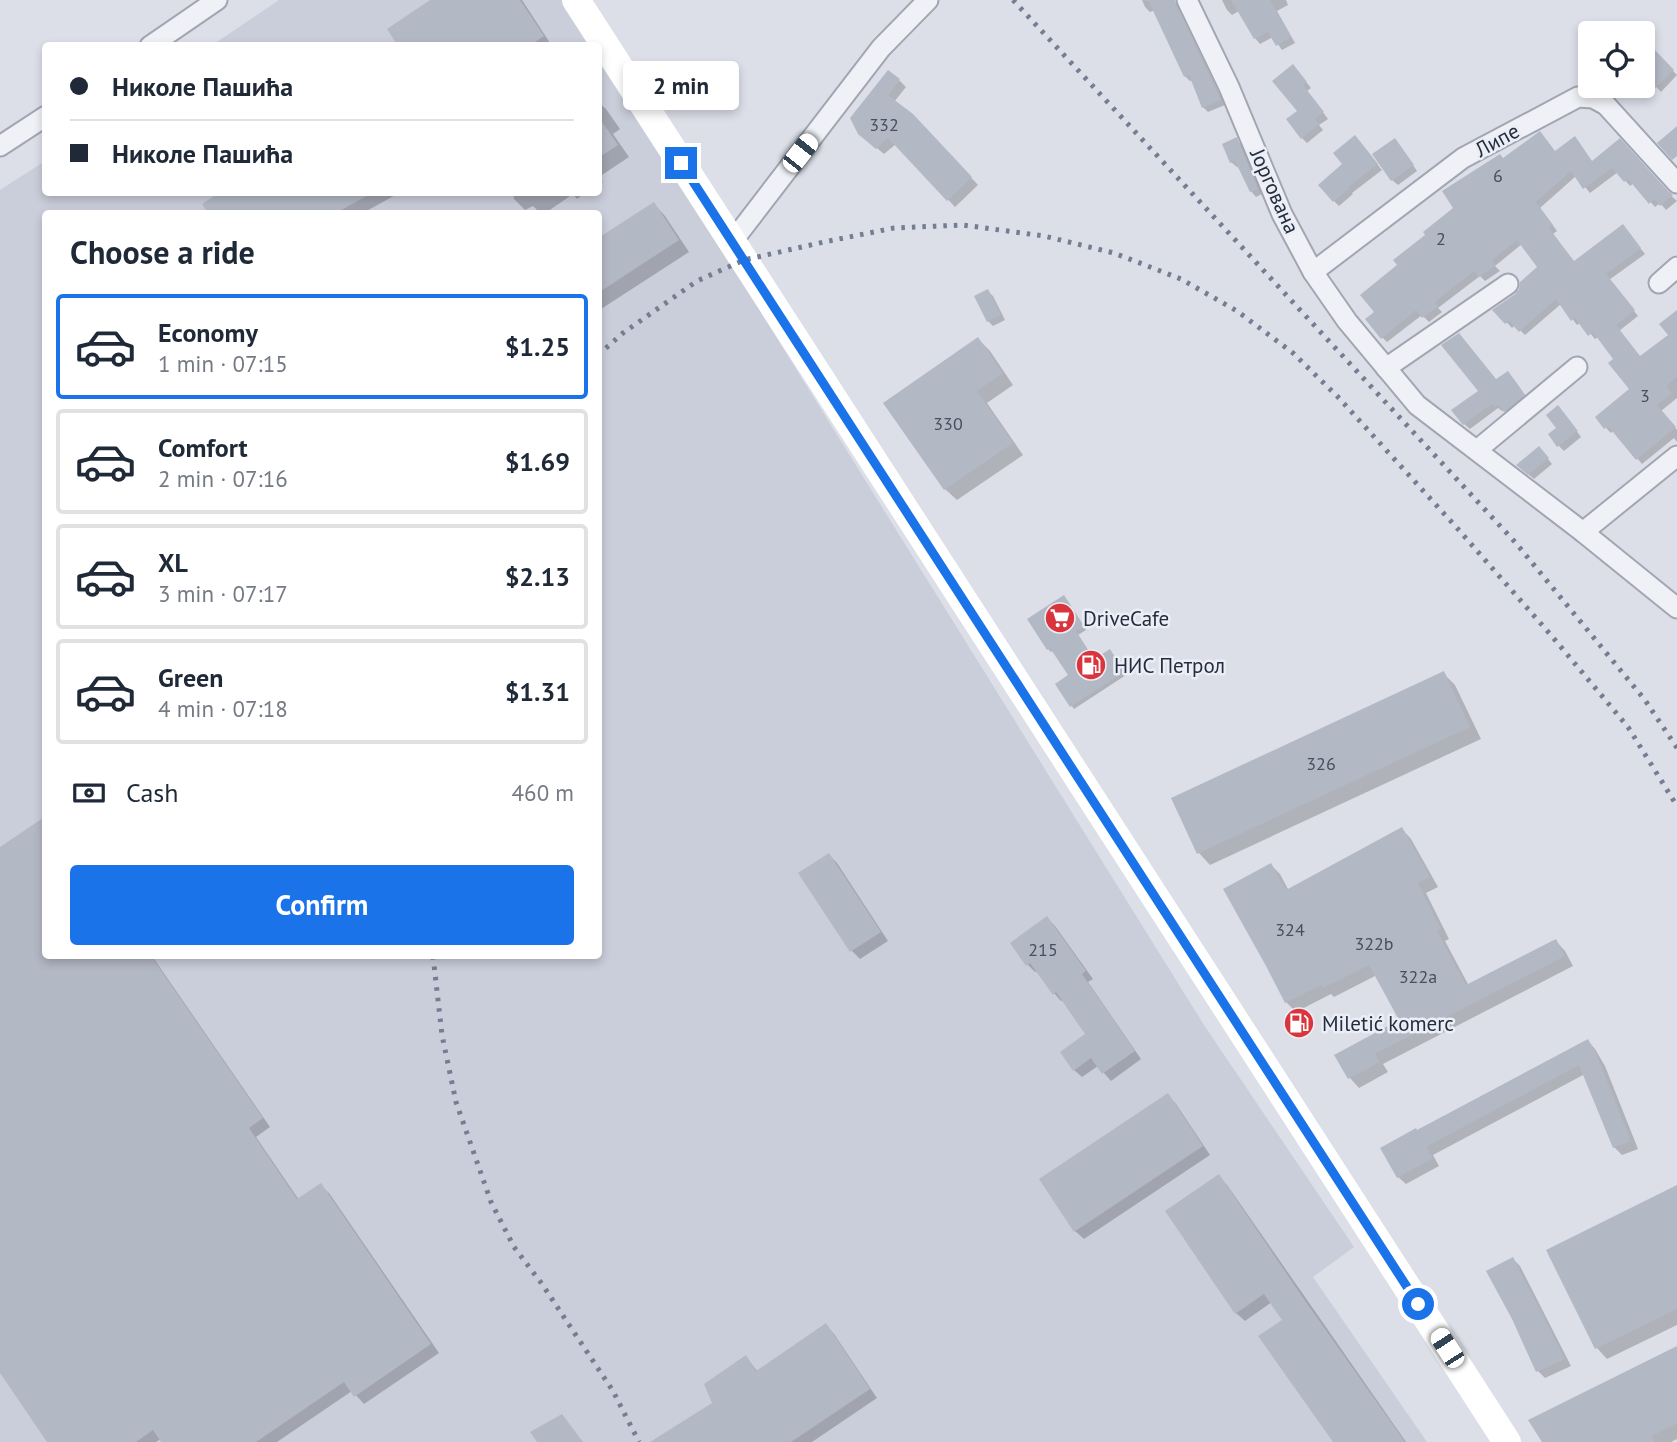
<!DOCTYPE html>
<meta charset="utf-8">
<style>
:root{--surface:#fff;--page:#f2f2f3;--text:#1f2937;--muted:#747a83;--line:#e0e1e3;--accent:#1a73e8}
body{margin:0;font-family:"PT Sans",sans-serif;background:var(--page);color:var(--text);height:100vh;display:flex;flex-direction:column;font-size:26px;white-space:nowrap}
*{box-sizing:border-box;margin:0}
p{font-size:23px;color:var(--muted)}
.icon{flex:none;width:38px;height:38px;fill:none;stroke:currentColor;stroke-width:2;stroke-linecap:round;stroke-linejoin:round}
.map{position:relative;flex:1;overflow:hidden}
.details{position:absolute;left:42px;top:210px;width:560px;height:749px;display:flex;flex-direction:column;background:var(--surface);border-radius:7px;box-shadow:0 4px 10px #0003}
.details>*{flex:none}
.guide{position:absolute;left:42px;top:42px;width:560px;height:154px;border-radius:7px;box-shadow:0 4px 10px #0003;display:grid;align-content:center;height:154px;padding:0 28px;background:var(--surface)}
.fabs{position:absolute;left:1578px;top:21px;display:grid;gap:14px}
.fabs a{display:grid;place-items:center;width:77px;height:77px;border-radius:7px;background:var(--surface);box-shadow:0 4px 10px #0003;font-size:35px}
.end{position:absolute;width:32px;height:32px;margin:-16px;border:9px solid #1a73e8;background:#fff;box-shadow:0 0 0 4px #fff}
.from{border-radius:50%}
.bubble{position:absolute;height:49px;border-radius:7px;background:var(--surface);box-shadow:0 4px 10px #0003;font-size:23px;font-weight:800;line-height:49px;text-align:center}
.car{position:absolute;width:21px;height:42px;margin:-21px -10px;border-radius:9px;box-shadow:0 0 5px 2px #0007;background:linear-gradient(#fff 24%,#345 0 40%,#fff 0 76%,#345 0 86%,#fff 0)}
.guide b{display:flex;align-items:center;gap:24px;height:66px;font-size:26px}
.guide b+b{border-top:2px solid var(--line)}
.guide i{width:18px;height:18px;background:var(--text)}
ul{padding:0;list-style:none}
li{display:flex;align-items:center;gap:21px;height:105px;margin:0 14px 10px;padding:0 14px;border:4px solid var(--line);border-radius:7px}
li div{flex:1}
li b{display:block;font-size:26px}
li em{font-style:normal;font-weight:800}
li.selected{border-color:var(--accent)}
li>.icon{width:63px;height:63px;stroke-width:1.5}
h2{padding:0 28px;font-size:32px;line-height:84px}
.pay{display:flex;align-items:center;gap:18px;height:77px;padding:0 28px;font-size:26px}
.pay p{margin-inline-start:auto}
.primary-button{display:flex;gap:14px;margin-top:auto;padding:14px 28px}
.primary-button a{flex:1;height:80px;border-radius:7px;background:var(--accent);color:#fff;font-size:28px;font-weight:800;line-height:80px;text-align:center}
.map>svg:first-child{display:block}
.built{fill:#caceda;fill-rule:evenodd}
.shadow{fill:#0003}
.building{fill:#b3b8c5}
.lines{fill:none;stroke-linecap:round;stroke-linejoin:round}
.street-casing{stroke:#a1a6b2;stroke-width:23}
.street{stroke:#eff1f6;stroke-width:19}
.secondary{stroke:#fff;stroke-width:28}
.rail{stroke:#747d92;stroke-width:5;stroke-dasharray:3.5 7;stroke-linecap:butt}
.route{stroke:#1a73e8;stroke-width:9}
.labels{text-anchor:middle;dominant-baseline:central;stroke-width:5;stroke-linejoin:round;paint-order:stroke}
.number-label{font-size:18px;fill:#484f60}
.street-label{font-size:21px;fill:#242c3f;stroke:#ebeef5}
.poi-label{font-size:21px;fill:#242c3f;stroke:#ebeef5;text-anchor:start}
</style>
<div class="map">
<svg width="1677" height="1442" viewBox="0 0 1677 1442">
<rect width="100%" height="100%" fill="#dcdfe8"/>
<g class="built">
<polygon points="279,0 566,0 595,46 211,46"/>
<path d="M 599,52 L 1204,1025 L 1354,1247 L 1313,1277 L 1427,1442 L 0,1442 L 0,190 L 45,161 L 46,192 L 598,192 ZM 46,214 L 598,214 L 598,956 L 46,956 Z"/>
</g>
<g class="shadow">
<polygon points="433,0 522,0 552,46 400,46"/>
<polygon points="1142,0 1174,1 1179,6 1180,12 1225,105 1208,112 1203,107 1193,80 1190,81 1185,76 1155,10 1150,12 1145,7"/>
<polygon points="1222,0 1286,0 1288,5 1277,11 1295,43 1282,50 1273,37 1260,44 1255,38 1239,11 1232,15 1227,10"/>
<polygon points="1654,52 1677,75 1661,92 1643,73"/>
<polygon points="1298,72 1311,88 1307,91 1328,119 1319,125 1323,130 1307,143 1302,138"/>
<polygon points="899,80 906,87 894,102 912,115 978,185 955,207 896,144 884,154 859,133"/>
<polygon points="1607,86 1628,86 1631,89 1619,98 1604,89"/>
<polygon points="598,102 606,109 620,129 613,134 629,157 599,177 603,182 598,184"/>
<polygon points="1236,140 1242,145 1262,194 1256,197 1251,191 1240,166 1237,167 1231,162"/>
<polygon points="1620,141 1668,193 1677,201 1666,210 1660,203 1655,207 1634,183 1630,186 1618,172 1590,193 1576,176 1540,208 1557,231 1553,234 1574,263 1627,232 1645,254 1609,280 1638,316 1619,331 1641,358 1670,336 1677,312 1677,398 1661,411 1677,430 1677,442 1674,438 1642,464 1614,430 1611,433 1606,428 1632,389 1615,360 1598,337 1595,339 1581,322 1577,325 1561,304 1525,335 1515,325 1512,328 1495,310 1517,295 1540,268 1522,244 1495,266 1500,271 1485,281 1480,276 1438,308 1442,312 1429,322 1422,315 1387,342 1382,337 1376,312 1400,265 1503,160 1555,153 1593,162"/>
<polygon points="1360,143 1382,170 1352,193 1353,194 1339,206 1334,201 1344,165"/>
<polygon points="1400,146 1417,171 1398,185 1392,180"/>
<polygon points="302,192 401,192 361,214 211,214"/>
<polygon points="513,192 586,192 577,199 573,194 544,214 541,214 533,206 525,210 514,199"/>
<polygon points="654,204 665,216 689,252 598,311 598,240"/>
<polygon points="987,291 993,296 1005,320 993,326 988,321"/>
<polygon points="978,339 990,351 1013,385 987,403 1023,455 957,500 945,489"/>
<polygon points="1513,378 1529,401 1510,416 1504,410 1502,411 1498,408 1470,429 1464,424 1497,381"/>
<polygon points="1563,413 1581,437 1564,451 1558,445 1558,429"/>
<polygon points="1544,454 1552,464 1534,479 1523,470"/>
<polygon points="1067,601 1086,630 1078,635 1095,661 1113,654 1126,675 1074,709 1071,705 1070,676 1054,650 1051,652 1048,649"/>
<polygon points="1443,673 1455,685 1481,739 1210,865 1199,853 1173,799"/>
<polygon points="1402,829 1411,839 1438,887 1426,893 1449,939 1445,941 1469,986 1556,941 1565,951 1573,966 1383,1064 1388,1072 1359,1088 1350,1078 1337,1056 1401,1021 1377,975 1334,997 1331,994 1296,1012 1286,1002 1268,965 1271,865 1280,874 1289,891"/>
<polygon points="0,849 46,956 152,956 270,1127 256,1137 299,1200 320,1185 329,1193 439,1353 364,1404 352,1391 277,1442 164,1442 161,1439 156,1442 49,1442 0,1370"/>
<polygon points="829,855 837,863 888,941 860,959 852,951"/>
<polygon points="1047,918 1055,926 1093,979 1088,982 1141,1059 1111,1081 1098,1066 1082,1077 1074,1070 1088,1034 1063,1000 1061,1001 1054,993 1038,971 1035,972 1028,965 1012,943"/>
<polygon points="1588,1041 1595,1049 1605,1066 1638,1149 1622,1155 1614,1147 1585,1074 1433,1155 1439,1166 1406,1184 1398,1177 1418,1132"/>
<polygon points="1168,1095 1176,1104 1210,1155 1084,1239 1075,1231"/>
<polygon points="1218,1177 1227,1185 1406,1442 1335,1442 1284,1320 1272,1302 1245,1321 1236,1313"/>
<polygon points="1677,1187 1677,1325 1607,1359 1597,1348 1548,1251"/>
<polygon points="1513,1259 1520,1266 1571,1366 1545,1378 1538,1371"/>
<polygon points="826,1325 834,1334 877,1398 812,1442 668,1442 714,1403 746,1357 758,1372"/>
<polygon points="1677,1348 1677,1439 1671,1442 1544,1442"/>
</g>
<g class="building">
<polygon points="430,0 520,0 544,36 529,46 398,46 387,29"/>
<polygon points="1148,0 1175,0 1176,5 1221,100 1202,108 1189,75 1184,77"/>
<polygon points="1231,0 1270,0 1291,37 1276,46 1268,32 1254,39"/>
<polygon points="1654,49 1674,70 1655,88 1643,75 1643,60"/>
<polygon points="1293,64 1307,82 1303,85 1324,112 1315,119 1319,124 1301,139 1286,119 1297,111 1272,81"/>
<polygon points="888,70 900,79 888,95 913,114 972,177 947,201 888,138 876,149 858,134 850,118"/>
<polygon points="598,116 618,145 598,158"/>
<polygon points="1677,126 1677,156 1672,160 1657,143"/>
<polygon points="1540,131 1555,151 1575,136 1592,161 1620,138 1668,191 1673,195 1660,206 1654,199 1649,204 1628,179 1624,182 1612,168 1583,189 1571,171 1536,202 1553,225 1549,228 1574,261 1623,224 1641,248 1606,274 1635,310 1616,325 1640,356 1668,335 1659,324 1677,310 1677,377 1666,386 1672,393 1657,405 1676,427 1636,460 1608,426 1604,429 1595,417 1629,389 1608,363 1613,359 1593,332 1588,336 1575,318 1571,321 1556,299 1519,332 1509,321 1505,324 1492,310 1515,294 1519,289 1520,282 1537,267 1517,240 1492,260 1496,265 1479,277 1474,271 1435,302 1438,307 1422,318 1416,310 1381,339 1365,319 1374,312 1360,295 1397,265 1393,260 1425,235 1423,232 1453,208 1442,191 1500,154 1503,158"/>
<polygon points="1355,135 1378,164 1348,187 1350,188 1333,202 1318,185 1342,164 1333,153"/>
<polygon points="1237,137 1258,189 1250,192 1235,161 1230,163 1222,144"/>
<polygon points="1395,138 1414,165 1391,181 1372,154"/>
<polygon points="220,192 374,192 334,214 208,214 202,204"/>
<polygon points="654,202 679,240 598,293 598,238"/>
<polygon points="988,289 1001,315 987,322 974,296"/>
<polygon points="1459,333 1496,379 1508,371 1525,395 1504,412 1498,405 1495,407 1492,404 1463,425 1451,410 1478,391 1441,345"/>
<polygon points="978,337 1003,373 977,391 1013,443 944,490 883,403"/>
<polygon points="1558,405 1578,431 1557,447 1548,434 1556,428 1546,415"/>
<polygon points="1539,446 1549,458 1528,475 1516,465"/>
<polygon points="1064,595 1084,626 1076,631 1094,659 1110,649 1124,672 1070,707 1055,684 1068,675 1050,648 1047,650 1027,619"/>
<polygon points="1444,671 1470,727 1197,854 1171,798"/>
<polygon points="46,816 46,956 151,956 263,1118 249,1128 297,1199 321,1183 431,1344 354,1397 344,1382 256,1442 161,1442 153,1430 136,1442 47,1442 0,1373 0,847"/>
<polygon points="1402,827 1430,877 1418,883 1441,929 1437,931 1466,985 1556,939 1565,956 1375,1054 1380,1062 1348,1079 1334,1055 1399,1020 1369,965 1323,988 1321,985 1285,1003 1266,966 1223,889 1271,863 1286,890"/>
<polygon points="829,853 881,932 850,952 798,873"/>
<polygon points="1047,916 1086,971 1082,974 1135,1051 1102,1074 1091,1058 1073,1071 1060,1052 1085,1034 1056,992 1053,995 1030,963 1026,966 1010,943"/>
<polygon points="1588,1039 1597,1056 1631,1141 1613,1148 1579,1065 1426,1147 1433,1158 1397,1178 1380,1148 1416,1128 1417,1130"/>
<polygon points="1168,1093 1203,1146 1074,1232 1039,1179"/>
<polygon points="1219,1174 1306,1302 1405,1442 1333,1442 1258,1336 1282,1320 1264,1294 1235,1314 1165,1211"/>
<polygon points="1677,1185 1677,1309 1595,1349 1546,1250"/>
<polygon points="1513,1257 1565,1359 1536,1372 1512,1319 1486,1271"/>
<polygon points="826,1323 870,1389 791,1442 650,1442 712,1403 704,1384 746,1355 756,1371"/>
<polygon points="1677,1346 1677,1423 1652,1436 1655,1442 1542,1442 1528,1420"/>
<polygon points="562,1414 583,1442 537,1442 530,1432"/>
</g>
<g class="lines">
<g class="street-casing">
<g id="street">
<polyline points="1187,0 1229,87 1282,214 1313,272 1347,321 1417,405 1583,532 1677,608"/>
<polyline points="150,46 217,0"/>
<polyline points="0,146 46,116"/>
<polyline points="732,242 881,48 928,0"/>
<polyline points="1313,272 1463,158 1578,97 1593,98 1606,105 1677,183"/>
<polyline points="1659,283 1677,267"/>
<polyline points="1386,368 1508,284"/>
<polyline points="1477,450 1577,367"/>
<polyline points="1583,532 1677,456"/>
</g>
</g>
<use href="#street" class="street"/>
<polyline class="secondary" points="576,0 1507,1442"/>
<g class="rail">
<polyline points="1013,0 1515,542 1645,700 1677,748"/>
<polyline points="598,355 623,333 697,281 744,260 824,242 894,228 963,225 1044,236 1114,253 1181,279 1237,311 1293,353 1338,397 1457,528 1550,634 1628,727 1677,806"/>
<polyline points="433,956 442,1035 456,1102 491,1202 514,1247 542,1284 613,1391 639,1442"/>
</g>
</g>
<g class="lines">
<polyline class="route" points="681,163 1418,1304"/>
</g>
<defs>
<g id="supermarket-disc" transform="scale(1.575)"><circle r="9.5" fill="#da343d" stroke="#ebeef5"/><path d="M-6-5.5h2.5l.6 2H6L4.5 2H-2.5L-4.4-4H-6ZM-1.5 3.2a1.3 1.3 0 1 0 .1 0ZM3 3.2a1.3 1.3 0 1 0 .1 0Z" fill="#fff"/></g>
<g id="fuel-disc" transform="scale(1.575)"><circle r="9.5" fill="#da343d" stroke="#ebeef5"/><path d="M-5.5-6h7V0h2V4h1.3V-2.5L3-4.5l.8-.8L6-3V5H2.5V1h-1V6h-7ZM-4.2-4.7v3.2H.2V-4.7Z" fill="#fff"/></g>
</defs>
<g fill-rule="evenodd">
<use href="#supermarket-disc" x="1060" y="618"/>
<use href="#fuel-disc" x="1091" y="665"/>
<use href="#fuel-disc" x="1299" y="1023"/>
</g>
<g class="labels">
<g class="number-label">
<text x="884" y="124">332</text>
<text x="1498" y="175">6</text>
<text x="1441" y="238">2</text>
<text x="1645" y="395">3</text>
<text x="948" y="423">330</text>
<text x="1321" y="763">326</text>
<text x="1290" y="929">324</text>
<text x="1374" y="943">322b</text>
<text x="1043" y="949">215</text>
<text x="1418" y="976">322a</text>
</g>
<g class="street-label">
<text transform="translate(1497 140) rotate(-29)">Липе</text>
<text transform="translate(1275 191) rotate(66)">Јоргована</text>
</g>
<g class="poi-label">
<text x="1083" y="618">DriveCafe</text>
<text x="1114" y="665">НИС Петрол</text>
<text x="1322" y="1023">Miletić komerc</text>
</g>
</g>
</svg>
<div class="fabs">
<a><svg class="icon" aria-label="locate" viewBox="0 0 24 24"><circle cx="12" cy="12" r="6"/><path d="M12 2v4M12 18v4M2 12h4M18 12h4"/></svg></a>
</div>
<i class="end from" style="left:1418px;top:1304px"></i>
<i class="end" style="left:681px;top:163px"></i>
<div class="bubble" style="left:623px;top:61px;width:116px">2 min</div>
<i class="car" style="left:800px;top:153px;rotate:38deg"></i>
<i class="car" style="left:1447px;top:1348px;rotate:327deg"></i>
<div class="guide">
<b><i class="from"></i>Николе Пашића</b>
<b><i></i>Николе Пашића</b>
</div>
<section class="details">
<h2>Choose a ride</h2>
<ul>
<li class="selected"><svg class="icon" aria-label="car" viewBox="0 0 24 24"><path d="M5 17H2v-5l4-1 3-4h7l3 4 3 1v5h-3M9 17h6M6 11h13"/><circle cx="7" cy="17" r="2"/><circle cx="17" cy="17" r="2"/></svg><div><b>Economy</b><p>1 min · 07:15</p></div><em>$1.25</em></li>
<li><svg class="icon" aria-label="car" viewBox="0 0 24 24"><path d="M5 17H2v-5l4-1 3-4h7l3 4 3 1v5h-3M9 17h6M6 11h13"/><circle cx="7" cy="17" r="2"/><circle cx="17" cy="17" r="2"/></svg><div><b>Comfort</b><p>2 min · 07:16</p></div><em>$1.69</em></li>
<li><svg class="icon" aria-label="car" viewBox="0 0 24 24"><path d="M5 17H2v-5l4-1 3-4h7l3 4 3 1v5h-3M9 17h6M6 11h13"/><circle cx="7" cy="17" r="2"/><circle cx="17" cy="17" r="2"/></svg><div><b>XL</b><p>3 min · 07:17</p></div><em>$2.13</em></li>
<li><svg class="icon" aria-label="car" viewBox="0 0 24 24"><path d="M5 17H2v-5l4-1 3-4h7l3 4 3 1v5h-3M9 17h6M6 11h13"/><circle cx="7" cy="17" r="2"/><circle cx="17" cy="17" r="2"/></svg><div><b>Green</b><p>4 min · 07:18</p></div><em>$1.31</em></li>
</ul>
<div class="pay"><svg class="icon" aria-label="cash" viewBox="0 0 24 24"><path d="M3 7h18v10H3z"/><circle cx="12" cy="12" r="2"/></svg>Cash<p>460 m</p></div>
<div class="primary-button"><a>Confirm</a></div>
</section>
</div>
